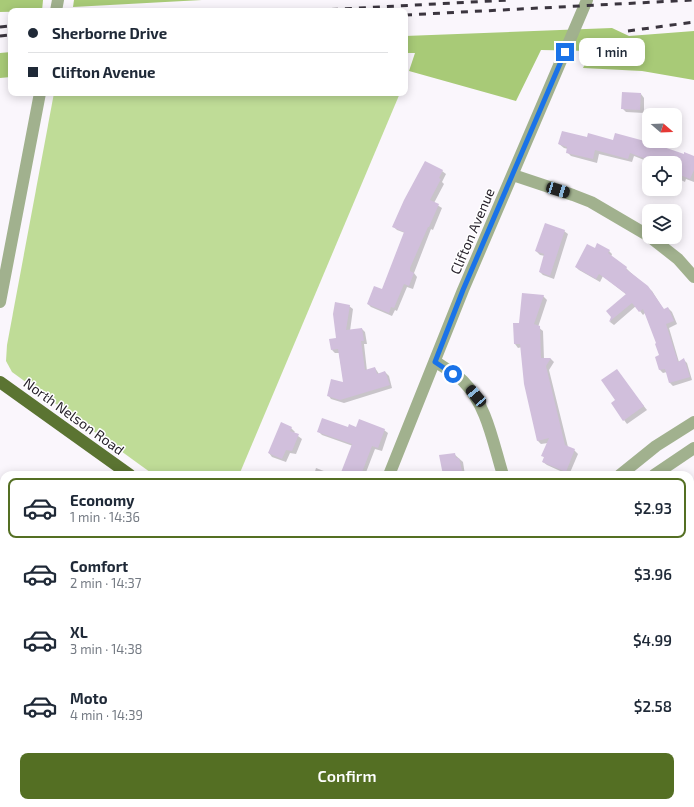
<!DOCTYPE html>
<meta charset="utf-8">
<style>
:root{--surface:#fff;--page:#f2f2f3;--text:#1f2937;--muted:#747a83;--line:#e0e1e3;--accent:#546f23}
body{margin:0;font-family:"Exo 2",sans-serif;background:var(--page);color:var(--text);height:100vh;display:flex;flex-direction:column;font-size:15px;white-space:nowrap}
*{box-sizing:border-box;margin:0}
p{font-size:13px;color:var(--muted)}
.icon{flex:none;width:22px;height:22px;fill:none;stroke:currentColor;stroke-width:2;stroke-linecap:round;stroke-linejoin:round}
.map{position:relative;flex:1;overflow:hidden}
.panel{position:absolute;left:0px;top:471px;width:694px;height:336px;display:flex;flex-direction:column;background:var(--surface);border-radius:12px 12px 0 0;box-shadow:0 2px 10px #0003}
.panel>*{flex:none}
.hud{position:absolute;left:8px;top:8px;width:400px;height:88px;border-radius:8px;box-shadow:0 2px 10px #0003;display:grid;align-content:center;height:88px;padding:0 20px;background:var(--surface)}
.needle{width:26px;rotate:109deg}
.controls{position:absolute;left:642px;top:108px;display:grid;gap:8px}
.controls a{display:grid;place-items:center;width:40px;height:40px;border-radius:8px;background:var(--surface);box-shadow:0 2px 10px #0003;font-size:20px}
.end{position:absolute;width:18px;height:18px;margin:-9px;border:5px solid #1a73e8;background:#fff;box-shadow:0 0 0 2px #fff}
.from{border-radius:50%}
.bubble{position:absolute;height:28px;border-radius:8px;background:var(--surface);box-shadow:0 2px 10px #0003;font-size:13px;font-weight:600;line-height:28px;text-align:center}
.car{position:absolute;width:12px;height:24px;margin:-12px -6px;border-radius:5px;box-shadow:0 0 3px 1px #0007;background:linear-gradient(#222 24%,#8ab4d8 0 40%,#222 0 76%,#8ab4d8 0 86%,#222 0)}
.hud b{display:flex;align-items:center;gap:14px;height:38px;font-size:15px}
.hud b+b{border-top:1px solid var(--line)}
.hud i{width:10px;height:10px;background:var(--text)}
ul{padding:7px 0 0;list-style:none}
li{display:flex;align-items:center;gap:12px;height:60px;margin:0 8px 6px;padding:0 12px;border:2px solid transparent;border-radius:8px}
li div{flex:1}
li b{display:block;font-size:15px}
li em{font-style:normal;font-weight:600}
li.selected{border-color:var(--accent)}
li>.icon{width:36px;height:36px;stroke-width:1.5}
.button{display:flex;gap:8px;margin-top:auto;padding:8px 20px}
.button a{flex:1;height:46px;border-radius:8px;background:var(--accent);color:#fff;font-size:16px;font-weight:600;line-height:46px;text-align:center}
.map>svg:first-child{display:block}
.green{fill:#bfdc97}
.forest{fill:#a8ca77}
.water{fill:#e8c1fe}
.shadow{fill:#0003}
.building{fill:#d1bfdc}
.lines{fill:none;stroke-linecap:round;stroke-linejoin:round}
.street{stroke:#a1b18e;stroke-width:12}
.primary{stroke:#5b7432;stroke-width:12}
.rail{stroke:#3b353f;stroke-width:3;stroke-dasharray:7 7;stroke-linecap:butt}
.route{stroke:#1a73e8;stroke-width:5}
.labels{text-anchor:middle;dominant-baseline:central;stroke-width:3;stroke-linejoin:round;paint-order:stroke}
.street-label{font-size:14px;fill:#241e28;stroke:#fff}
</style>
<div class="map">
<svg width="694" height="807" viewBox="0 0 694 807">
<rect width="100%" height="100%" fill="#faf6fc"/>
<g class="green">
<polygon points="54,93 400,93 239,475 154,475 12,372 6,361 7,345"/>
<polygon points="384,803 434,803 432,807 384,807"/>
</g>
<g class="forest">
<polygon points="0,0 43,0 42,11 0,12"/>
<polygon points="74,0 202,0 73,7"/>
<polygon points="612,28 629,36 694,31 694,80 642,71 583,68 591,51 541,50 516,101 409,71 415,53 405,53 405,36"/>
<polygon points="11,52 11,77 0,78 0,53"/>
<polygon points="0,581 4,583 4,657 3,651 0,648"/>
<polygon points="4,669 4,757 0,762 0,675"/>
<polygon points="257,803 384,803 384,807 259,807"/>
</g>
<g class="water">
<polygon points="0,518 4,520 4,583 0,581"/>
<polygon points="191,803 257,803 259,807 193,807"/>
</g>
<g class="shadow">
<polygon points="641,94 644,98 644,113 626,112 622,108"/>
<polygon points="588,138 614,141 694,157 694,182 686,179 685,182 675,177 675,163 652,163 634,156 632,162 599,154 597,163 571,156 567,152 568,149 564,148 559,144"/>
<polygon points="442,171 446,174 442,182 444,184 434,203 442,208 433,230 431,229 414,273 417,277 413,289 407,287 397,311 395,310 392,316 371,307 368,304 382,291 405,233 397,230 394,227"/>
<polygon points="564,231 568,234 554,279 543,275 540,272 545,256 540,255 536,251"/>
<polygon points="595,249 609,251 612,254 611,257 626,268 630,272 652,291 664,310 668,308 672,312 677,324 669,328 679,362 684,360 687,363 692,380 673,386 670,383 667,372 663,373 660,370 660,356 658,344 645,313 643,315 636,306 614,325 610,322 612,316 627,295 603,276 600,282 579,270 576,267"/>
<polygon points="543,296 547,300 538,327 543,331 544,359 551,359 554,362 549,370 568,447 574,450 578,454 569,475 547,465 543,462 545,458 543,456 548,443 541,444 538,441 522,347 518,348 515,344 520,324"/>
<polygon points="349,306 353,309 350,331 362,329 365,332 367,344 364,344 367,371 375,368 379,374 385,372 389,376 392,388 344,403 331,399 328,395 344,383 339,353 335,353 332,350 337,339"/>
<polygon points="631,390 647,410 627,424 624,420"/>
<polygon points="291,428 295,432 294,433 302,439 296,454 290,453 286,462 272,457 269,453"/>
<polygon points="349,428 384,430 388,433 382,451 375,449 365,475 341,475 353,446 322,435 318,431"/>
<polygon points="454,454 463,462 465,475 444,475"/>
<polygon points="316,468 329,473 331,475 314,475"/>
<polygon points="690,724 694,729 694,765 691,762 693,760 690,757"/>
<polygon points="584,803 617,803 620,807 587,807"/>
</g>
<g class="building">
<polygon points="622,92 641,93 640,110 621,109"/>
<polygon points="562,131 587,137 588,133 613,140 615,133 652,143 684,154 684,152 694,156 694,170 690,179 675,173 675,163 657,163 630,153 628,159 595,150 593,159 566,153 567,147 558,144"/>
<polygon points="425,161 443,170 439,178 441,179 430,200 439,204 429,227 428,227 410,268 410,271 414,273 409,286 404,284 394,308 391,307 389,313 367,304 374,286 382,289 404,232 392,227 404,200"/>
<polygon points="545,223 565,230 550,276 539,272 544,254 535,251"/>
<polygon points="597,243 610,250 608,253 627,267 626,269 648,286 664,309 668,307 674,321 666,324 678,362 684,358 690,377 669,383 665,369 659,370 655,357 659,355 655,344 656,343 643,309 639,312 632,303 609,322 611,317 606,311 626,294 599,274 596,279 575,267 587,244 595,248"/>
<polygon points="522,293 544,295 534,324 540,326 541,358 551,358 546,366 565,445 575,449 566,472 542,462 544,457 541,456 549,438 537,441 524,384 520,344 514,344 513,323 519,323"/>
<polygon points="335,302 350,305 346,330 362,328 364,341 361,341 365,370 375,367 377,374 385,371 390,385 340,400 327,396 331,379 343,382 338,349 331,350 329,339 336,338 333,314"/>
<polygon points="617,369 644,406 623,421 611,403 615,400 601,380"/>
<polygon points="322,418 348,427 349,424 356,427 359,419 385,429 378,448 372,446 361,475 340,475 352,444 317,432"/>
<polygon points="281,422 292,427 290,431 299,434 292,451 286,450 282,459 268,453"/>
<polygon points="455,453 456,458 459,458 463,475 443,475 439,455"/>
</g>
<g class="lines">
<g class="street">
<polyline points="56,11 58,0"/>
<polyline points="513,175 573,195 591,202 649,236"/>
<polyline points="650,237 678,259 694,277"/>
<polyline points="0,302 40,93"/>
<path d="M 435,361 C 444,368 455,373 463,381 C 487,405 493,443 503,475"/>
<polyline points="389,475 463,290 587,0"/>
<polyline points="620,475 656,446 694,422"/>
<polyline points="654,475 694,448"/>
<polyline points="690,656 694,659"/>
<polyline points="447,807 449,803"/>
</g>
<g class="primary">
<polyline points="0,382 130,475"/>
<polyline points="486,803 490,807"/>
</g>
<g class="rail">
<polyline points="303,11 510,0"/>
<polyline points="405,15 694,0"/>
<polyline points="0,27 11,26"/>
<polyline points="628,31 694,22"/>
<polyline points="0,36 11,35"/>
</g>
</g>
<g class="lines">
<polyline class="route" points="453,374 435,362 463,290 565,52"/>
</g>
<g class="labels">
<g class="street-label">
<text transform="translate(472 231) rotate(-67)">Clifton Avenue</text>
<text transform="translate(74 416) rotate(36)">North Nelson Road</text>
</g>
</g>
</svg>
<div class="controls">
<a><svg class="needle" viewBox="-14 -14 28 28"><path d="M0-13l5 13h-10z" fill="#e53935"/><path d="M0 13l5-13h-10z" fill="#747a83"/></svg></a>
<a><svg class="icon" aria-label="locate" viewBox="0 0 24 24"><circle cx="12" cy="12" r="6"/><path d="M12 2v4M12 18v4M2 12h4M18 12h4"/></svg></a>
<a><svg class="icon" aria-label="layers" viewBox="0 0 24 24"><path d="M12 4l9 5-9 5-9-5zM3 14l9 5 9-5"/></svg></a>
</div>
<i class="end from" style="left:453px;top:374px"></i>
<i class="end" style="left:565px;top:52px"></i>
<div class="bubble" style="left:579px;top:38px;width:66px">1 min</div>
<i class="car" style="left:558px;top:190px;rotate:107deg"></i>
<i class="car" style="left:476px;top:396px;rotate:320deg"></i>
<div class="hud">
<b><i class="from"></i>Sherborne Drive</b>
<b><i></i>Clifton Avenue</b>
</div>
<section class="panel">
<ul>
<li class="selected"><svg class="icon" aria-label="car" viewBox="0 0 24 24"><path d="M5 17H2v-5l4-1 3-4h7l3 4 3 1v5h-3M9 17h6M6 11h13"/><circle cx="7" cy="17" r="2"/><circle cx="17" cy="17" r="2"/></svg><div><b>Economy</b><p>1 min · 14:36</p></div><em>$2.93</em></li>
<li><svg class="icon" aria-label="car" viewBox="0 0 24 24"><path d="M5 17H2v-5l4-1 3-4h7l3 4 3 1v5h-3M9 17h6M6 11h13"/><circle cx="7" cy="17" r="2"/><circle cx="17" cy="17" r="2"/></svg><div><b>Comfort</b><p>2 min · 14:37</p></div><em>$3.96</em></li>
<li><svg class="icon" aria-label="car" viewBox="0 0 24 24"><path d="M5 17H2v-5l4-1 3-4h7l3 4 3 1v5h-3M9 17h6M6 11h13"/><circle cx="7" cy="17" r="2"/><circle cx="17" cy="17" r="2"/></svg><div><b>XL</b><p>3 min · 14:38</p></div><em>$4.99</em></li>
<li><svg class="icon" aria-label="car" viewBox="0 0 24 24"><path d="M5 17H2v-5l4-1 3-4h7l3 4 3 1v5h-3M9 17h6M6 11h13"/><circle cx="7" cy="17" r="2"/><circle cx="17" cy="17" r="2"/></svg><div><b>Moto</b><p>4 min · 14:39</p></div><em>$2.58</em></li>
</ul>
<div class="button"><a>Confirm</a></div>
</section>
</div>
